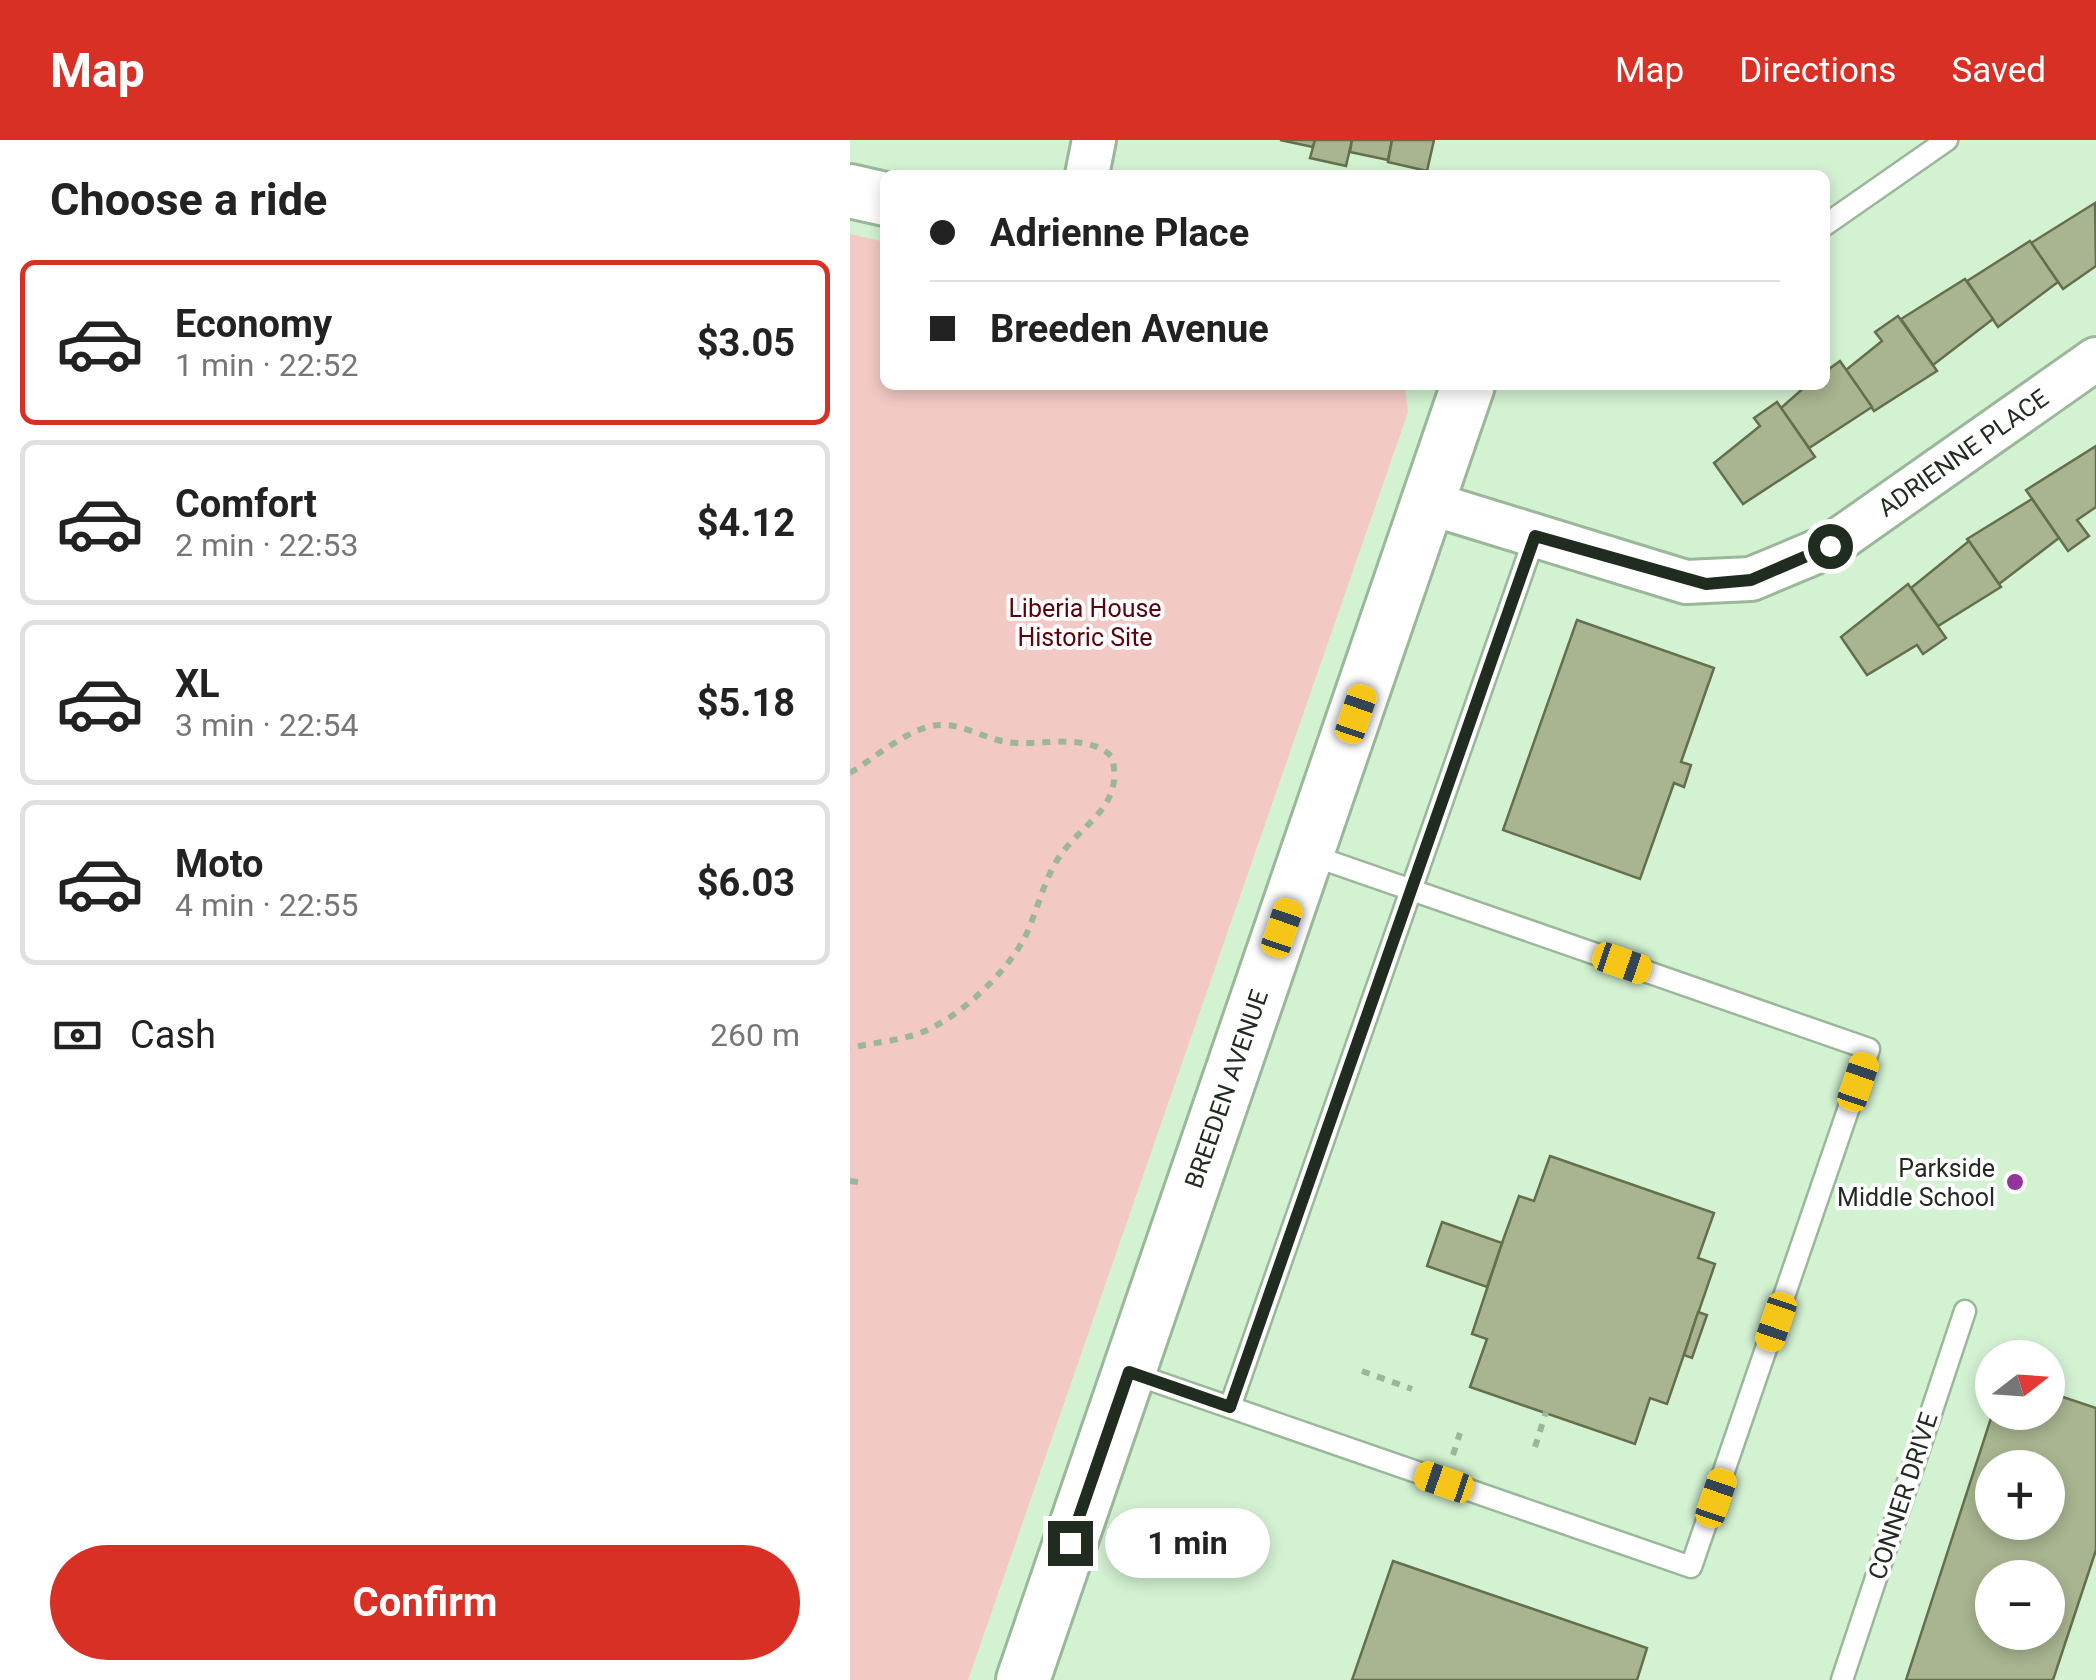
<!DOCTYPE html>
<meta charset="utf-8">
<style>
:root{--surface:#fff;--page:#f2f2f2;--text:#222;--muted:#767676;--line:#e0e0e0;--accent:#d93025}
body{margin:0;font-family:Roboto,sans-serif;background:var(--page);color:var(--text);height:100vh;display:flex;flex-direction:column;font-size:38px;white-space:nowrap}
*{box-sizing:border-box;margin:0}
p{font-size:32px;color:var(--muted)}
.icon{flex:none;width:55px;height:55px;fill:none;stroke:currentColor;stroke-width:2;stroke-linecap:round;stroke-linejoin:round}
.map{position:relative;flex:1;overflow:hidden}
.sheet{display:flex;flex-direction:column;background:var(--surface);width:850px}
.sheet>*{flex:none}
.hud{position:absolute;left:30px;top:30px;width:950px;height:220px;border-radius:15px;box-shadow:0 5px 15px #0003;display:grid;align-content:center;height:220px;padding:0 50px;background:var(--surface)}
.needle{width:65px;rotate:73deg}
.controls{position:absolute;left:1125px;top:1200px;display:grid;gap:20px}
.controls a{display:grid;place-items:center;width:90px;height:90px;border-radius:50%;background:var(--surface);box-shadow:0 5px 15px #0003;font-size:50px}
.end{position:absolute;width:45px;height:45px;margin:-22px;border:12px solid #202c20;background:#fff;box-shadow:0 0 0 5px #fff}
.from{border-radius:50%}
.bubble{position:absolute;height:70px;border-radius:35px;background:var(--surface);box-shadow:0 5px 15px #0003;font-size:32px;font-weight:700;line-height:70px;text-align:center}
.car{position:absolute;width:30px;height:60px;margin:-30px -15px;border-radius:12px;box-shadow:0 0 8px 2px #0007;background:linear-gradient(#f5c518 24%,#345 0 40%,#f5c518 0 76%,#345 0 86%,#f5c518 0)}
.hud b{display:flex;align-items:center;gap:35px;height:95px;font-size:38px}
.hud b+b{border-top:2px solid var(--line)}
.hud i{width:25px;height:25px;background:var(--text)}
ul{padding:0;list-style:none}
li{display:flex;align-items:center;gap:30px;height:165px;margin:0 20px 15px;padding:0 30px;border:5px solid var(--line);border-radius:15px}
li div{flex:1}
li b{display:block;font-size:38px}
li em{font-style:normal;font-weight:700}
li.on{border-color:var(--accent)}
li>.icon{width:90px;height:90px;stroke-width:1.5}
h2{padding:0 50px;font-size:45px;line-height:120px}
.pay{display:flex;align-items:center;gap:25px;height:110px;padding:0 50px;font-size:38px}
.pay p{margin-inline-start:auto}
.primary-button{display:flex;gap:20px;margin-top:auto;padding:20px 50px}
.primary-button a{flex:1;height:115px;border-radius:60px;background:var(--accent);color:#fff;font-size:40px;font-weight:700;line-height:115px;text-align:center}
header{display:flex;align-items:center;gap:60px;box-sizing:border-box;height:140px;padding:0 50px;background:var(--accent);color:#fff}
header strong{font-size:48px}
nav{display:flex;gap:55px;margin-inline-start:auto;font-size:35px}
main{display:flex;flex:1;min-height:0}
.map>svg:first-child{display:block}
.green{fill:#f2c9c5}
.building{fill:#a8b590;stroke:#64704d;stroke-width:2.5;fill-rule:evenodd}
.lines{fill:none;stroke-linecap:round;stroke-linejoin:round}
.service-casing{stroke:#9ab799;stroke-width:25}
.minor-casing{stroke:#9ab799;stroke-width:48}
.tertiary-casing{stroke:#9ab799;stroke-width:58}
.path{stroke:#9cb69c;stroke-width:6;stroke-dasharray:8 8;stroke-linecap:butt}
.service{stroke:#fff;stroke-width:20}
.minor{stroke:#fff;stroke-width:42}
.tertiary{stroke:#fff;stroke-width:52}
.route{stroke:#202c20;stroke-width:12}
.poi-dot{fill:#93349d;stroke:#fff;stroke-width:4}
.labels{text-anchor:middle;dominant-baseline:central;stroke-width:8;stroke-linejoin:round;paint-order:stroke}
.street-label{font-size:25px;fill:#202c20;stroke:#fff}
.park-label{font-size:25px;fill:#5b020c;stroke:#fff}
.poi-label{font-size:25px;fill:#202c20;stroke:#fff;text-anchor:end}
</style>
<header>
<strong>Map</strong>
<nav><a>Map</a><a>Directions</a><a>Saved</a></nav>
</header>
<main>
<section class="sheet">
<h2>Choose a ride</h2>
<ul>
<li class="on"><svg class="icon" aria-label="car" viewBox="0 0 24 24"><path d="M5 17H2v-5l4-1 3-4h7l3 4 3 1v5h-3M9 17h6M6 11h13"/><circle cx="7" cy="17" r="2"/><circle cx="17" cy="17" r="2"/></svg><div><b>Economy</b><p>1 min · 22:52</p></div><em>$3.05</em></li>
<li><svg class="icon" aria-label="car" viewBox="0 0 24 24"><path d="M5 17H2v-5l4-1 3-4h7l3 4 3 1v5h-3M9 17h6M6 11h13"/><circle cx="7" cy="17" r="2"/><circle cx="17" cy="17" r="2"/></svg><div><b>Comfort</b><p>2 min · 22:53</p></div><em>$4.12</em></li>
<li><svg class="icon" aria-label="car" viewBox="0 0 24 24"><path d="M5 17H2v-5l4-1 3-4h7l3 4 3 1v5h-3M9 17h6M6 11h13"/><circle cx="7" cy="17" r="2"/><circle cx="17" cy="17" r="2"/></svg><div><b>XL</b><p>3 min · 22:54</p></div><em>$5.18</em></li>
<li><svg class="icon" aria-label="car" viewBox="0 0 24 24"><path d="M5 17H2v-5l4-1 3-4h7l3 4 3 1v5h-3M9 17h6M6 11h13"/><circle cx="7" cy="17" r="2"/><circle cx="17" cy="17" r="2"/></svg><div><b>Moto</b><p>4 min · 22:55</p></div><em>$6.03</em></li>
</ul>
<div class="pay"><svg class="icon" aria-label="cash" viewBox="0 0 24 24"><path d="M3 7h18v10H3z"/><circle cx="12" cy="12" r="2"/></svg>Cash<p>260 m</p></div>
<div class="primary-button"><a>Confirm</a></div>
</section>
<div class="map">
<svg width="1246" height="1540" viewBox="0 0 1246 1540">
<rect width="100%" height="100%" fill="#d3f2d2"/>
<polygon class="green" points="0,94 35,102 35,245 555,245 558,272 118,1540 0,1540"/>
<g class="building">
<polygon points="430,0 465,0 463,7"/>
<polygon points="465,0 502,0 496,26 460,18"/>
<polygon points="502,0 542,0 538,20 500,12"/>
<polygon points="542,0 584,0 577,31 538,22"/>
<polygon points="1245,63 1246,126 1213,149 1181,103"/>
<polygon points="1180,101 1208,142 1148,187 1117,141"/>
<polygon points="1115,139 1143,179 1083,225 1051,179"/>
<polygon points="1048,176 1087,231 1024,271 996,230 1032,201 1025,192"/>
<polygon points="990,221 1022,267 959,308 931,268 957,245 975,245 975,232"/>
<polygon points="927,262 965,317 893,364 864,323 910,286 904,278"/>
<polygon points="1246,306 1246,367 1227,380 1239,396 1218,411 1176,350"/>
<polygon points="1182,359 1209,398 1149,444 1117,399"/>
<polygon points="1119,401 1151,447 1088,486 1061,448"/>
<polygon points="1058,444 1096,498 1073,514 1067,505 1017,535 991,497"/>
<polygon points="727,480 864,528 831,622 841,625 834,647 824,643 790,739 653,690"/>
<polygon points="700,1016 864,1073 848,1118 865,1124 817,1264 800,1258 785,1304 620,1247 637,1199 622,1194 652,1103 669,1056 684,1061"/>
<polygon points="592,1082 652,1103 637,1147 577,1126"/>
<polygon points="848,1172 857,1175 842,1218 834,1215"/>
<path d="M 1198,1252 L 1246,1268 L 1246,1410 L 1203,1540 L 1056,1540 L 1143,1272 L 1198,1272 ZM 1142,1328 L 1198,1328 L 1198,1382 L 1142,1382 ZM 1142,1438 L 1198,1438 L 1198,1492 L 1142,1492 Z"/>
<polygon points="543,1421 797,1508 787,1540 502,1540"/>
</g>
<g class="lines">
<g class="service-casing">
<g id="service">
<polyline points="975,85 1097,0"/>
<polyline points="281,1233 841,1427 1019,909 458,714"/>
<polyline points="380,1267 685,396"/>
<polyline points="992,1540 1115,1171"/>
</g>
</g>
<g class="minor-casing">
<g id="minor">
<polyline points="237,35 244,0"/>
<path id="s1" d="M 579,363 L 836,442 L 901,439 L 980,406 L 1246,219"/>
</g>
</g>
<g class="tertiary-casing">
<g id="tertiary">
<polyline points="0,51 35,59"/>
<path id="s2" d="M 173,1540 L 618,245"/>
</g>
</g>
<g class="path">
<path d="M 0,633 C 25,618 59,587 89,585 C 111,583 135,599 157,602 C 189,607 236,591 262,617 C 274,665 237,680 212,713 C 194,737 188,770 175,797 C 156,833 112,875 75,891 C 52,901 24,902 0,908"/>
<polyline points="0,1041 8,1042"/>
<polyline points="512,1231 562,1249"/>
<polyline points="685,1307 696,1272"/>
<polyline points="603,1315 610,1293"/>
</g>
<use href="#service" class="service"/>
<use href="#minor" class="minor"/>
<use href="#tertiary" class="tertiary"/>
</g>
<g class="lines">
<polyline class="route" points="220,1403 279,1232 380,1267 685,396 856,444 901,440 980,406"/>
</g>
<circle class="poi-dot" cx="1165" cy="1042" r="10"/>
<g class="labels">
<g class="street-label">
<text stroke="none"><textPath href="#s1" startOffset="582">ADRIENNE PLACE</textPath></text>
<text stroke="none"><textPath href="#s2" startOffset="625">BREEDEN AVENUE</textPath></text>
<text transform="translate(1053 1356) rotate(-72)">CONNER DRIVE</text>
</g>
<g class="park-label">
<text x="235" y="468">Liberia House<tspan x="235" dy="29">Historic Site</tspan></text>
</g>
<g class="poi-label">
<text x="1145" y="1028">Parkside<tspan x="1145" dy="29">Middle School</tspan></text>
</g>
</g>
</svg>
<div class="controls">
<a><svg class="needle" viewBox="-14 -14 28 28"><path d="M0-13l5 13h-10z" fill="#e53935"/><path d="M0 13l5-13h-10z" fill="#767676"/></svg></a>
<a>+</a>
<a>−</a>
</div>
<i class="end from" style="left:980px;top:406px"></i>
<i class="end" style="left:220px;top:1403px"></i>
<div class="bubble" style="left:255px;top:1368px;width:165px">1 min</div>
<i class="car" style="left:506px;top:574px;rotate:19deg"></i>
<i class="car" style="left:432px;top:788px;rotate:19deg"></i>
<i class="car" style="left:772px;top:823px;rotate:109deg"></i>
<i class="car" style="left:1008px;top:942px;rotate:19deg"></i>
<i class="car" style="left:926px;top:1182px;rotate:199deg"></i>
<i class="car" style="left:594px;top:1342px;rotate:289deg"></i>
<i class="car" style="left:866px;top:1358px;rotate:19deg"></i>
<div class="hud">
<b><i class="from"></i>Adrienne Place</b>
<b><i></i>Breeden Avenue</b>
</div>
</div>
</main>
